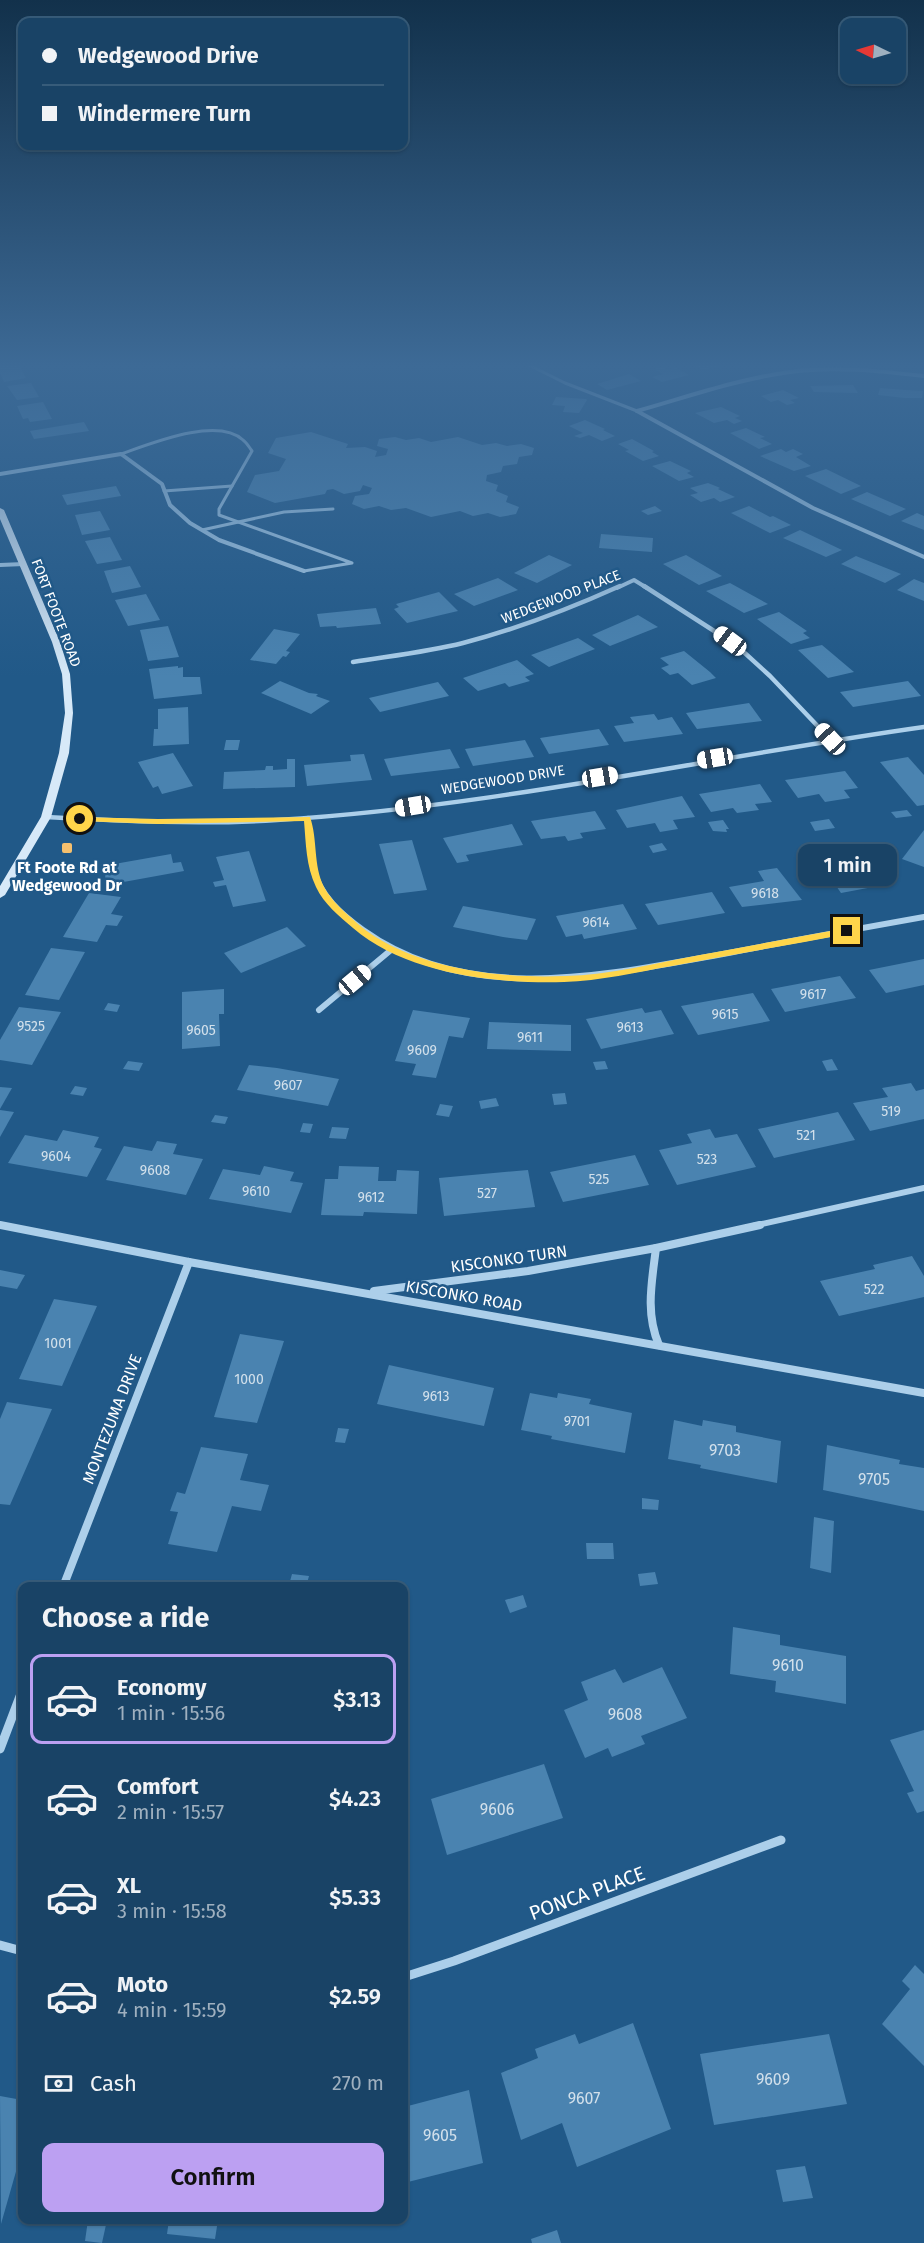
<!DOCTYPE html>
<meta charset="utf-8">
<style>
:root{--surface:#194366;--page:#224a6c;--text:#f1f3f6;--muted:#9fb0bf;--line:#375c7a;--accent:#bca0f2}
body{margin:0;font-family:"Fira Sans",sans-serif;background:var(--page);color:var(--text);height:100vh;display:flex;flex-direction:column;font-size:22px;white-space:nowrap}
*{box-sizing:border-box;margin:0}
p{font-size:20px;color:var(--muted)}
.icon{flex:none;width:33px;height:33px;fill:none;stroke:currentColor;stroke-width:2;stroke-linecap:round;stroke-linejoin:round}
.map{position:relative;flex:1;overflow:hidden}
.side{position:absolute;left:18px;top:1582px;width:390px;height:642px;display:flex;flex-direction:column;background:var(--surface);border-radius:12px;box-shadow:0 2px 4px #0004,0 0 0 2px var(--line)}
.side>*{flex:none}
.banner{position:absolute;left:18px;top:18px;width:390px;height:132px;border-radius:12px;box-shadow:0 2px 4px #0004,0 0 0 2px var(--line);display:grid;align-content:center;height:132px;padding:0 24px;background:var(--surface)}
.needle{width:39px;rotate:275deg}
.controls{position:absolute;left:840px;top:18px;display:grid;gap:12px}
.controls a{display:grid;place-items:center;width:66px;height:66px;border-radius:12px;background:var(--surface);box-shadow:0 2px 4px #0004,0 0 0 2px var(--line);font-size:30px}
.end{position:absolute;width:27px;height:27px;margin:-14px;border:8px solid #ffd54a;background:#111;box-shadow:0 0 0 3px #111}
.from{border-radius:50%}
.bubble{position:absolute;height:42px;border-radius:12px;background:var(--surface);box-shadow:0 2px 4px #0004,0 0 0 2px var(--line);font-size:20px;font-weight:600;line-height:42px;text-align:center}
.car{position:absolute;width:18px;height:36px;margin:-18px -9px;border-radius:8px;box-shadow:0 0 4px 2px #0007;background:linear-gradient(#fff 24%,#345 0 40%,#fff 0 76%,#345 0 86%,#fff 0)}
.banner b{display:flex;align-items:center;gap:21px;height:57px;font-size:22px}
.banner b+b{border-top:2px solid var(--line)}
.banner i{width:15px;height:15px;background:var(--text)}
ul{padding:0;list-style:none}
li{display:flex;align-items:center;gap:18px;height:90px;margin:0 12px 9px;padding:0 12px;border:3px solid transparent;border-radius:12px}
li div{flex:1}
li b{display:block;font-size:22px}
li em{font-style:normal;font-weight:600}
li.current{border-color:var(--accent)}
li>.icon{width:54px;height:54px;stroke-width:1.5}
h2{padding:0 24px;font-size:27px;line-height:72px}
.pay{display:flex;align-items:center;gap:15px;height:66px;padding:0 24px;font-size:22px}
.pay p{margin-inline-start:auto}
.action{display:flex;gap:12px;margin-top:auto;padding:12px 24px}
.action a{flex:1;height:69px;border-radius:12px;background:var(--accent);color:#111;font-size:24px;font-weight:600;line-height:69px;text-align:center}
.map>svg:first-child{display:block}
.building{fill:#4a83b0}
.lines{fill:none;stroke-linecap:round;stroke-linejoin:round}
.lane{stroke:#accfea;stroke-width:3}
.street-far4{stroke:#accfea;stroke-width:4}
.street-far3{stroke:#accfea;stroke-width:4.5}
.street-far2{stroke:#accfea;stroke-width:6}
.street-far1{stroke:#accfea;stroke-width:8}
.street{stroke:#accfea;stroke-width:9}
.secondary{fill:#d7e9f8;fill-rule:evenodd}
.route{fill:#ffd54a}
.poi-dot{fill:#f6c06e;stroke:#215988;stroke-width:2}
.labels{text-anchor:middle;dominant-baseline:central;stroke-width:5;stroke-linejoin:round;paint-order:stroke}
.far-street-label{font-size:14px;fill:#fff;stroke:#215988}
.number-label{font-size:14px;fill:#d2e0eb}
.poi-label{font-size:16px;font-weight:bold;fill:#fff;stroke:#215988}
.street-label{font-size:16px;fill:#fff;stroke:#215988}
.near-number-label{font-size:16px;fill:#d2e0eb}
.near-street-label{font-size:20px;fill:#fff;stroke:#215988}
</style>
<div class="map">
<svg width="924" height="2243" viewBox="0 0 924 2243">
<rect width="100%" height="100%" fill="#215988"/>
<g class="building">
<polygon points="12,363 18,363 26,378 4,382 0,373 0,365"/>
<polygon points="696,363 726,363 726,364 703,370 692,364"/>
<polygon points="663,367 668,370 676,368 689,375 662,382 652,377 663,374 654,369"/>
<polygon points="629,374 641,381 607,390 597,384"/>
<polygon points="31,383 39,397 17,400 7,386"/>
<polygon points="853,385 858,393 814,392 810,386"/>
<polygon points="880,388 906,390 923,391 922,398 905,398 878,395"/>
<polygon points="783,390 799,398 790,400 795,403 787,405 778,400 771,402 761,396"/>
<polygon points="556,397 586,399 587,400 579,413 563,412 565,406 552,405"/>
<polygon points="43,402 52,419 30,422 28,418 23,419 17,406"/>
<polygon points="721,407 740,416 735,418 742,421 734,424 727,420 714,423 695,413"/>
<polygon points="585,420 605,429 603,430 615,436 602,441 589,435 580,438 574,436 583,433 569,426"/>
<polygon points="84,422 89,431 34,439 30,431"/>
<polygon points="746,428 765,437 760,438 772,444 759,449 730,433"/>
<polygon points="311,432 348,444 346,448 365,447 377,451 375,457 386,455 388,449 377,446 379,439 395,437 406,440 419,438 431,442 458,437 482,445 496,443 507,446 521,444 534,448 532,455 519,457 517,464 503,466 501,472 487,475 486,481 498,485 496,491 508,496 506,502 519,507 516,514 500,517 488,513 473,516 460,511 431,517 406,508 391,510 379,506 364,509 352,504 355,496 369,494 372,488 363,485 360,491 344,494 333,489 327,490 325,494 275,503 247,492 255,475 279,471 286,459 268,453 276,438"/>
<polygon points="632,439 654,451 652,452 659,456 643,461 625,451 629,450 618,444"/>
<polygon points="781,449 786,452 793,449 803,454 796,457 811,466 794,471 760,456"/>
<polygon points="670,461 691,471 687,473 694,477 679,481 652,466"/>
<polygon points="826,469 861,486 841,494 805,476"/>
<polygon points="708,483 718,487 720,488 718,489 735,497 720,502 714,498 701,502 690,495 698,493 690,488"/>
<polygon points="116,486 121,496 67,505 62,495"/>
<polygon points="867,492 906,509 890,516 851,499"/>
<polygon points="655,506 662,511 648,515 641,511"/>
<polygon points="749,506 770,517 773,516 791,525 770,533 731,513"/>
<polygon points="100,511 110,530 82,535 75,515"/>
<polygon points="917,513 924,516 924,530 901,521"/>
<polygon points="800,530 842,550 826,557 783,538"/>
<polygon points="601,534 653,538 652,552 599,548"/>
<polygon points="110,537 122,560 97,564 85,541"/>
<polygon points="549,555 572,565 537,583 514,573"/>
<polygon points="686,555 722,576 699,585 663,564"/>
<polygon points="856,556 901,574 885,583 841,564"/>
<polygon points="130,566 141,587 112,593 104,571"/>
<polygon points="498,578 518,590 474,606 454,594"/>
<polygon points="914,579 924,583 924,601 897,590"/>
<polygon points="730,583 768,604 744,613 706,591"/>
<polygon points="439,592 458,611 407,623 394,609 399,607 396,604"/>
<polygon points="146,594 160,620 128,626 115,600"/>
<polygon points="376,608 381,624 337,628 336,626 320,627 317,614"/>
<polygon points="779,612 807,631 803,633 810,638 791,644 757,619"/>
<polygon points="638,615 658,627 610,646 592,635"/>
<polygon points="168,626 179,657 148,661 140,630"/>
<polygon points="274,629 300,634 286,651 290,652 286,657 283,656 276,664 250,660"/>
<polygon points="578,638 595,649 549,667 531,655"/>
<polygon points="822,645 854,672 828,678 798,650"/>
<polygon points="684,651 710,672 716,678 692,685 678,673 670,675 661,668 669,665 660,658"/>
<polygon points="517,660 534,674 525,677 530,681 509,687 505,683 478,691 463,678"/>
<polygon points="178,666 178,668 183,667 183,677 200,677 202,694 154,699 149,669"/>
<polygon points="280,681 309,693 318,694 316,696 330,701 311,714 261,693"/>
<polygon points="908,681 921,696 853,707 840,692"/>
<polygon points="438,682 449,696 380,712 369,698"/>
<polygon points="749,703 762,721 697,729 686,713"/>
<polygon points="188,707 189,744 153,746 154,729 158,729 158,709"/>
<polygon points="654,714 658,720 672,717 683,734 624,742 614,726 634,723 630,717"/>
<polygon points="599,729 609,745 549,754 540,738"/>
<polygon points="226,740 240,740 238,750 224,750"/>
<polygon points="525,740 534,757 473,766 465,749"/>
<polygon points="450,749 460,768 391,776 384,759"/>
<polygon points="173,753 193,786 162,794 158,786 153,788 138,762"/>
<polygon points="364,754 372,780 307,786 304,765 351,761 350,755"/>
<polygon points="908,757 924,775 924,805 917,806 880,762"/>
<polygon points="287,759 295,759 295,787 223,789 224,772 265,770 266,766 273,766 273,770 287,769"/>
<polygon points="845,771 858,788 844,790 850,798 825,802 819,794 798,798 785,780"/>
<polygon points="760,784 772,802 755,804 759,810 737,813 733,808 711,812 699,794"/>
<polygon points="682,796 695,817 673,820 678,829 660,832 655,823 627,828 616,810"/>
<polygon points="907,810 912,816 896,818 891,812"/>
<polygon points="595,811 606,829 580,833 583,838 568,841 565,836 541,839 531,821"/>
<polygon points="829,819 835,828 815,831 810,822"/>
<polygon points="723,820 729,829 726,829 727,832 713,831 708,822"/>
<polygon points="512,824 523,845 466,855 469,861 457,863 443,838"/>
<polygon points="924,830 924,867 902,859"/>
<polygon points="412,840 427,890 394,894 379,844"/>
<polygon points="662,843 667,850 653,853 649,846"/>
<polygon points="249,851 266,901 233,907 226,885 215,887 213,882 224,880 216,857"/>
<polygon points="171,854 173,863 181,862 184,871 107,885 103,866"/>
<polygon points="880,860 895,880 870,884 873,887 841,893 825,870"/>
<polygon points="777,868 802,900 742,907 729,887 764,881 758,871"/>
<polygon points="712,892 725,913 658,925 645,904"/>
<polygon points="89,893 121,897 111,914 123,916 117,926 106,925 97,942 63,937"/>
<polygon points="623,904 637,929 584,939 582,934 566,937 556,916"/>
<polygon points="463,906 536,919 527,940 503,937 453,927"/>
<polygon points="287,927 306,946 241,973 224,953"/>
<polygon points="51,948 85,952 59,1000 25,995"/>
<polygon points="924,959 924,985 886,993 869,970"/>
<polygon points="840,976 856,998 785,1012 771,989"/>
<polygon points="224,989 224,1014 219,1014 220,1046 182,1049 182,992"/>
<polygon points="753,993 770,1021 698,1035 681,1006"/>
<polygon points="108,1003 120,1005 117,1012 104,1010"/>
<polygon points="19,1007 61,1012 32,1065 0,1060 0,1040"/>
<polygon points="642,1008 645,1013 661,1010 674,1034 601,1049 586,1019"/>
<polygon points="413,1010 470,1018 463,1038 449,1036 436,1078 412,1075 416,1064 395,1061"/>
<polygon points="489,1022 571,1025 571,1051 487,1049"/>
<polygon points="832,1059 838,1070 827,1071 822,1061"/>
<polygon points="128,1061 143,1063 139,1071 123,1069"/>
<polygon points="605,1061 608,1069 596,1070 593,1062"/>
<polygon points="249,1065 277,1068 339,1079 328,1106 237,1090"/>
<polygon points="911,1083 916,1091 924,1089 924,1119 870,1131 853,1103 888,1097 882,1088"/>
<polygon points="75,1086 87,1088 83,1096 70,1094"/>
<polygon points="0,1087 12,1088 0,1109"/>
<polygon points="565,1093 567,1104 554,1105 552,1094"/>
<polygon points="496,1098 499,1106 481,1109 479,1101"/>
<polygon points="440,1104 453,1106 449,1117 436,1115"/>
<polygon points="0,1110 14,1112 0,1137"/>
<polygon points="838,1112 855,1140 774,1158 758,1129"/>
<polygon points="215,1115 228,1117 225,1124 211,1122"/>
<polygon points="303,1123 313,1124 310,1133 300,1132"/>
<polygon points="332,1127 349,1128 346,1139 329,1138"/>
<polygon points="710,1129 715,1138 737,1134 756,1167 677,1185 659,1150 692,1143 687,1134"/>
<polygon points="63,1130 99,1137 94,1147 102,1149 87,1177 8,1163 25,1135 57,1141"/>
<polygon points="157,1141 177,1144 173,1154 203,1159 186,1195 106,1180 124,1146 152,1151"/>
<polygon points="635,1155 649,1185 563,1202 550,1172"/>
<polygon points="264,1166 294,1172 290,1181 303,1183 291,1213 209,1199 223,1169 260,1175"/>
<polygon points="339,1166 379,1167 378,1181 396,1181 397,1170 419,1171 417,1214 364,1212 363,1216 321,1215 325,1179 338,1179"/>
<polygon points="528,1170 535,1207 444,1216 439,1178"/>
<polygon points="912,1256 924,1276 924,1297 839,1316 820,1281 875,1269 873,1265"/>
<polygon points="0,1270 25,1275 17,1289 0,1286"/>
<polygon points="54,1299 97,1306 62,1386 19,1379"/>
<polygon points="240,1334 284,1341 257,1423 214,1417"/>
<polygon points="389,1365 494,1388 484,1426 377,1404"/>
<polygon points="530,1393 557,1398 558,1393 591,1399 589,1404 632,1413 625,1453 551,1439 552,1436 521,1430"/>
<polygon points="7,1402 52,1409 10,1505 0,1504 0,1419"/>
<polygon points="674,1420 702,1426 703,1420 736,1426 736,1432 781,1441 777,1483 700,1468 701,1465 668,1459"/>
<polygon points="338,1428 349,1429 345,1443 335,1442"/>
<polygon points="827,1445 900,1460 899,1464 924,1468 924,1511 823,1490"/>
<polygon points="201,1447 248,1454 240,1480 269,1485 261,1511 232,1506 217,1552 168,1544 178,1512 170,1511 177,1492 185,1494"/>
<polygon points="642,1498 659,1500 658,1510 642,1509"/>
<polygon points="814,1517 834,1521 831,1573 810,1568"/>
<polygon points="586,1543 613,1543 614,1559 587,1559"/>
<polygon points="655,1572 658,1584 640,1586 638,1574"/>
<polygon points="292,1574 309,1576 306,1587 289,1585"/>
<polygon points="523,1595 527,1607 510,1613 505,1600"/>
<polygon points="733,1627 780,1635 780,1645 846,1656 846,1704 775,1692 776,1681 730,1674"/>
<polygon points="662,1667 687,1718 641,1736 645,1744 612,1757 608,1748 585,1758 564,1710 588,1700 581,1682 615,1669 623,1683"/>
<polygon points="924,1730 924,1811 917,1813 907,1793 914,1791 890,1740"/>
<polygon points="544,1764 563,1818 447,1855 431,1799"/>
<polygon points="915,1965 924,1974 924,2066 882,2024 910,1989 902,1981"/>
<polygon points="633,2023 671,2129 577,2167 562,2123 521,2140 501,2073 538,2058 535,2049 575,2034 579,2044"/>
<polygon points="829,2034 847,2104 714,2125 700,2054"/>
<polygon points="469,2090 483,2163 404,2183 404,2107"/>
<polygon points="0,2096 22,2100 22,2169 17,2168 1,2224"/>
<polygon points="805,2166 813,2198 783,2202 776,2170"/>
<polygon points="88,2220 107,2220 102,2243 85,2241"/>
<polygon points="169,2220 218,2220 215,2239 167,2234"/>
<polygon points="557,2230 561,2243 532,2243 531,2239"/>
</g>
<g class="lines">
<g class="lane">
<polyline points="525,363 565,383 637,411"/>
<path d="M 121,454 C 150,444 217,416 243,440 C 247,443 249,447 252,451 L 219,509 L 219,515 L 352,563 L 304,571"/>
<polyline points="164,491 232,486"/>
<polyline points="202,530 284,512 333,509"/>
</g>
<g class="street-far4">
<polyline points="637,411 813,508 924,557"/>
<path d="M 637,411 C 687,397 738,379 790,372 C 834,366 880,371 924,376"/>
<polyline points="0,474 121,454 162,484 170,505 190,523 219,540 304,571"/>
<polyline points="0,565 24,564"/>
<polyline points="617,588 634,580 647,588"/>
</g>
<g class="street-far3">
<polyline points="644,586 736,645 770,676 830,739"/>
<path d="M 353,662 C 390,656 427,652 463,643 C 517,629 569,609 620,586"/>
<path d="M 46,817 C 123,821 200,825 277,820 C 493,807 710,757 924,727"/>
<polyline points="308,818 313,870"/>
</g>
<g class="street-far2">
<path d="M 313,868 C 320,896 341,914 363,930 C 469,1006 605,975 723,954 C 790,941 857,929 924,917"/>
<polyline points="319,1010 391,950"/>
<polyline points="0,1225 6,1226"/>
<polyline points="753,1226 924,1188"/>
</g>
<g class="street-far1">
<polyline points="0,1225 189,1262 924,1393"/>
<path d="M 656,1248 C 652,1281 645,1313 659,1345"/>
<polyline points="374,1291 528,1271 656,1248 760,1225"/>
<polyline points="63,1587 189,1262"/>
</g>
<g class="street">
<polyline points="0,1749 22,1691"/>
<polyline points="0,1945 22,1951"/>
<polyline points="404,1977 454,1961 781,1840"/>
</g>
<polygon class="secondary" points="0,508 4,510 60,642 70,674 73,713 69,753 51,817 5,895 0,898 0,886 41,817 59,753 65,713 62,674 52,642 0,519"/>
</g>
<linearGradient id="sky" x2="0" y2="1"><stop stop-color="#12314b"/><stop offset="0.54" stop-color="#3d6a96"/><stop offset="1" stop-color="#3d6a96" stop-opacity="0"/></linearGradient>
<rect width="924" height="677" fill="url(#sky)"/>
<path class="route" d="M 77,817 L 158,819 L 310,817 C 318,840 313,865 324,887 C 332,902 346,913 358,924 C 410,968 499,979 565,976 C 610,975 655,963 700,955 C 749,946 798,937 847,928 L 851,931 L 847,934 C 789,945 731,955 672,966 C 637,972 600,981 564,982 C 496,984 406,974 353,928 C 339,916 324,904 316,887 C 306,866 306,844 304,821 L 158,824 L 80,821 L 76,819 Z"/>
<rect class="poi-dot" x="61" y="842" width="12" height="12" rx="3"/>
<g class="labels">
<g class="far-street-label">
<text transform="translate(561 597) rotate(-21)">WEDGEWOOD PLACE</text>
<text transform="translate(56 613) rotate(69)">FORT FOOTE ROAD</text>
<text transform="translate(503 780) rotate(-9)">WEDGEWOOD DRIVE</text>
</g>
<g class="number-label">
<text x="765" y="893">9618</text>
<text x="596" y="922">9614</text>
<text x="813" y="994">9617</text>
<text x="725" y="1014">9615</text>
<text x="31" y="1026">9525</text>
<text x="630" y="1027">9613</text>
<text x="201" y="1030">9605</text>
<text x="530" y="1037">9611</text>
<text x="422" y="1050">9609</text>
<text x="288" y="1085">9607</text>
<text x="891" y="1111">519</text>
<text x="806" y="1135">521</text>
<text x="56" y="1156">9604</text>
<text x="707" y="1159">523</text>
<text x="155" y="1170">9608</text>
<text x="599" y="1179">525</text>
<text x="256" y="1191">9610</text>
<text x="487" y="1193">527</text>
<text x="371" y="1197">9612</text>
<text x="874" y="1289">522</text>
<text x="58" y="1343">1001</text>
<text x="249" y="1379">1000</text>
<text x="436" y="1396">9613</text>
<text x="577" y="1421">9701</text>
</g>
<g class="poi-label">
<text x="67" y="867">Ft Foote Rd at<tspan x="67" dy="18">Wedgewood Dr</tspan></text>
</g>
<g class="street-label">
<text transform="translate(509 1259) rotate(-8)">KISCONKO TURN</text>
<text transform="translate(464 1296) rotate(10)">KISCONKO ROAD</text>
<text transform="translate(112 1419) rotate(-69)">MONTEZUMA DRIVE</text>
</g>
<g class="near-number-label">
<text x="725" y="1450">9703</text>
<text x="874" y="1479">9705</text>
<text x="788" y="1665">9610</text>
<text x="625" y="1714">9608</text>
<text x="497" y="1809">9606</text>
<text x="773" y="2079">9609</text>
<text x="584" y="2098">9607</text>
<text x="440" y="2135">9605</text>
</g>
<g class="near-street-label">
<text transform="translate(587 1893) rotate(-20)">PONCA PLACE</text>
</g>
</g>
</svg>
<div class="controls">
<a><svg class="needle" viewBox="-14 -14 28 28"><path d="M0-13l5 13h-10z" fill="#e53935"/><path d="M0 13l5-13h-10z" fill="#9fb0bf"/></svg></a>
</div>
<i class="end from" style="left:80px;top:819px"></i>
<i class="end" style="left:847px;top:931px"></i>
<div class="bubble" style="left:798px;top:844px;width:99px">1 min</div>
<i class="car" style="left:730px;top:641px;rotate:307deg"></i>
<i class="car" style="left:830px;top:739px;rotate:317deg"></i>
<i class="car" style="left:715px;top:758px;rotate:261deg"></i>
<i class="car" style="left:600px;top:777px;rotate:81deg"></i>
<i class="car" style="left:413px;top:806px;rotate:261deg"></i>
<i class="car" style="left:355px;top:980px;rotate:50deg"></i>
<div class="banner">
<b><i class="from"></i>Wedgewood Drive</b>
<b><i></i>Windermere Turn</b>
</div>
<section class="side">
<h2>Choose a ride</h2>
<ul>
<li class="current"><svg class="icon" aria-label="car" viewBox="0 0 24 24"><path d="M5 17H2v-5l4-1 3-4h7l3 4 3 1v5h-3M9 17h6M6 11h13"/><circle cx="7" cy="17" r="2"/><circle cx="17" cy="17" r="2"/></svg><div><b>Economy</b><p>1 min · 15:56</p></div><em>$3.13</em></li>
<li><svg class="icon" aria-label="car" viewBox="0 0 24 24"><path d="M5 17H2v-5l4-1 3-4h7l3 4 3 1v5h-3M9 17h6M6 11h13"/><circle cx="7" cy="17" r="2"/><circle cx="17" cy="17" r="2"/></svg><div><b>Comfort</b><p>2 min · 15:57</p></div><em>$4.23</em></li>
<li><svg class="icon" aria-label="car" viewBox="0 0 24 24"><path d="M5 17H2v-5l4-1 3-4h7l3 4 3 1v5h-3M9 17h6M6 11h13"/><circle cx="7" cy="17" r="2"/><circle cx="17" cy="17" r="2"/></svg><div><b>XL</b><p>3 min · 15:58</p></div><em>$5.33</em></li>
<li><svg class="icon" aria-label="car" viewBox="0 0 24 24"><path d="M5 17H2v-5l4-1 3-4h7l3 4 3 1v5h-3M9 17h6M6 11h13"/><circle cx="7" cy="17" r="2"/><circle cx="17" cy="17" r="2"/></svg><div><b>Moto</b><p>4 min · 15:59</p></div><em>$2.59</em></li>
</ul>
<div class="pay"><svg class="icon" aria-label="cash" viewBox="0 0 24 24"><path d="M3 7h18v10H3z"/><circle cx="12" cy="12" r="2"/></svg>Cash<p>270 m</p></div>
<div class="action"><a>Confirm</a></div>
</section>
</div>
